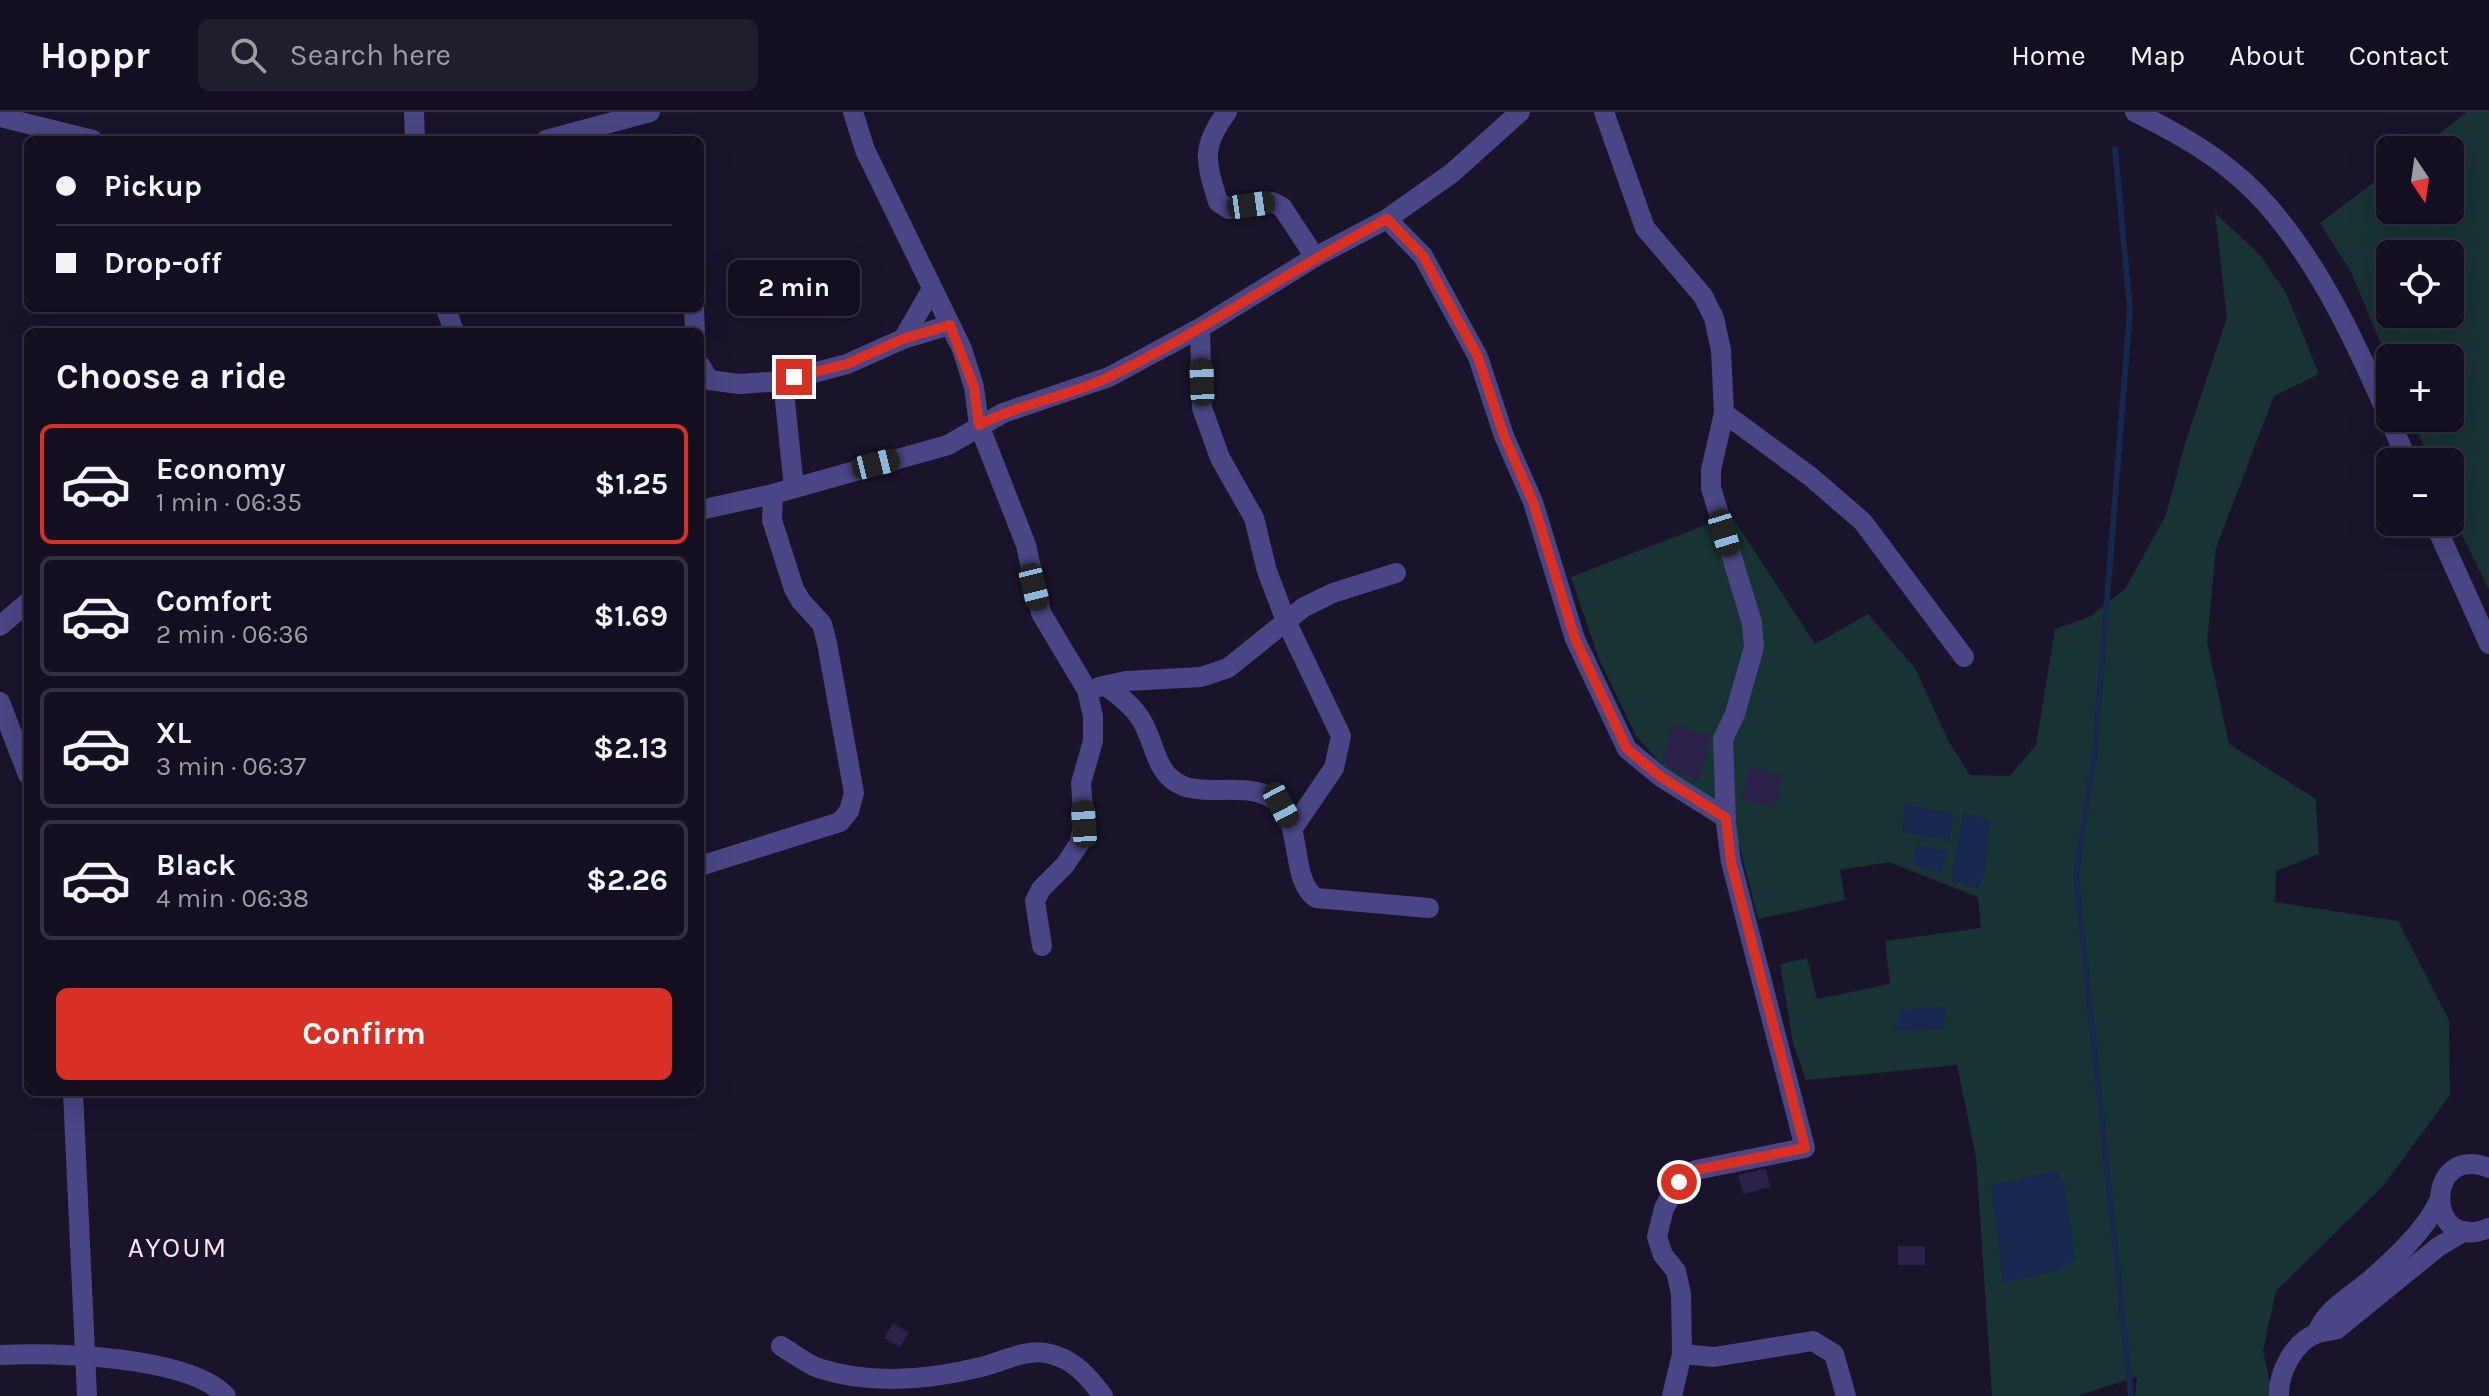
<!DOCTYPE html>
<meta charset="utf-8">
<style>
:root{--surface:#130f20;--page:#201d2d;--text:#f1f3f6;--muted:#9d9ca5;--line:#322f3e;--accent:#d93025}
body{margin:0;font-family:Karla,sans-serif;background:var(--page);color:var(--text);height:100vh;display:flex;flex-direction:column;font-size:30px;white-space:nowrap}
*{box-sizing:border-box;margin:0}
p{font-size:26px;color:var(--muted)}
.icon{flex:none;width:44px;height:44px;fill:none;stroke:currentColor;stroke-width:2;stroke-linecap:round;stroke-linejoin:round}
.map{position:relative;flex:1;overflow:hidden}
.details{position:absolute;left:24px;top:216px;width:680px;height:768px;display:flex;flex-direction:column;background:var(--surface);border-radius:12px;box-shadow:0 8px 32px #0002,0 0 0 2px var(--line)}
.details>*{flex:none}
.guide{position:absolute;left:24px;top:24px;width:680px;height:176px;border-radius:12px;box-shadow:0 8px 32px #0002,0 0 0 2px var(--line);display:grid;align-content:center;height:176px;padding:0 32px;background:var(--surface)}
.needle{width:52px;rotate:167deg}
.buttons{position:absolute;left:2376px;top:24px;display:grid;gap:16px}
.buttons a{display:grid;place-items:center;width:88px;height:88px;border-radius:12px;background:var(--surface);box-shadow:0 8px 32px #0002,0 0 0 2px var(--line);font-size:40px}
.end{position:absolute;width:36px;height:36px;margin:-18px;border:10px solid #d93025;background:#fff;box-shadow:0 0 0 4px #fff}
.from{border-radius:50%}
.bubble{position:absolute;height:56px;border-radius:12px;background:var(--surface);box-shadow:0 8px 32px #0002,0 0 0 2px var(--line);font-size:26px;font-weight:700;line-height:56px;text-align:center}
.car{position:absolute;width:24px;height:48px;margin:-24px -12px;border-radius:10px;box-shadow:0 0 6px 2px #0007;background:linear-gradient(#222 24%,#8ab4d8 0 40%,#222 0 76%,#8ab4d8 0 86%,#222 0)}
.guide b{display:flex;align-items:center;gap:28px;height:76px;font-size:30px}
.guide b+b{border-top:2px solid var(--line)}
.guide i{width:20px;height:20px;background:var(--text)}
ul{padding:0;list-style:none}
li{display:flex;align-items:center;gap:24px;height:120px;margin:0 16px 12px;padding:0 16px;border:4px solid var(--line);border-radius:12px}
li div{flex:1}
li b{display:block;font-size:30px}
li em{font-style:normal;font-weight:700}
li.active{border-color:var(--accent)}
li>.icon{width:72px;height:72px;stroke-width:1.5}
h2{padding:0 32px;font-size:36px;line-height:96px}
.primary-button{display:flex;gap:16px;margin-top:auto;padding:16px 32px}
.primary-button a{flex:1;height:92px;border-radius:12px;background:var(--accent);color:#fff;font-size:32px;font-weight:700;line-height:92px;text-align:center}
header{display:flex;align-items:center;gap:48px;box-sizing:border-box;height:112px;padding:0 40px;background:var(--surface);border-bottom:2px solid var(--line)}
header strong{font-size:38px}
nav{display:flex;gap:44px;margin-inline-start:auto;font-size:28px}
.search{width:560px;height:72px;background:var(--page);display:flex;align-items:center;gap:20px;box-sizing:border-box;padding:0 28px;border-radius:12px;color:var(--muted);font-size:30px}
.map>svg:first-child{display:block}
.green{fill:#183334;fill-rule:evenodd}
.water{fill:#16284d}
.lines{fill:none;stroke-linecap:round;stroke-linejoin:round}
.stream{stroke:#16284d;stroke-width:6}
.building{fill:#2c2249}
.minor{stroke:#4a4584;stroke-width:20}
.route{stroke:#d93025;stroke-width:10}
.labels{text-anchor:middle;dominant-baseline:central;stroke-width:6;stroke-linejoin:round;paint-order:stroke}
.quarter-label{font-size:28px;letter-spacing:2px;fill:#fce3f2;stroke:#19142a}
</style>
<header>
<strong>Hoppr</strong>
<div class="search"><svg class="icon" aria-label="search" viewBox="0 0 24 24"><circle cx="10" cy="10" r="6"/><path d="M15 15l6 6"/></svg>Search here</div>
<nav><a>Home</a><a>Map</a><a>About</a><a>Contact</a></nav>
</header>
<div class="map">
<svg width="2489" height="1284" viewBox="0 0 2489 1284">
<rect width="100%" height="100%" fill="#19142a"/>
<g class="green">
<path d="M 2467,0 L 2489,0 L 2489,478 L 2450,398 L 2450,350 L 2430,350 L 2412,306 L 2450,306 L 2450,246 L 2390,246 L 2390,253 L 2351,160 L 2320,111 L 2390,58 L 2390,98 L 2450,98 L 2450,38 L 2417,38 ZM 2450,142 L 2450,202 L 2390,202 L 2390,142 Z"/>
<polygon points="2215,101 2260,143 2286,181 2319,262 2274,284 2216,436 2207,530 2229,632 2316,687 2319,742 2276,759 2275,790 2398,809 2449,908 2450,983 2383,1074 2276,1179 2263,1239 2273,1284 2135,1284 2137,1265 2076,1284 1992,1284 1976,1045 1957,953 1806,968 1793,931 1780,852 1807,846 1817,887 1890,872 1885,829 1981,816 1978,785 1889,750 1840,758 1845,788 1758,807 1734,713 1673,665 1636,624 1599,547 1571,465 1731,403 1815,532 1868,502 1915,556 1949,630 1970,663 2010,664 2036,633 2055,517 2089,505 2125,477 2166,403 2186,328 2227,206"/>
</g>
<g class="water">
<polygon points="1905,692 1954,702 1949,729 1902,720"/>
<polygon points="1963,701 1990,707 1986,758 1978,777 1951,769"/>
<polygon points="1916,734 1947,738 1942,762 1912,752"/>
<polygon points="1947,895 1943,917 1894,919 1900,897"/>
<polygon points="2054,1059 2064,1069 2075,1147 2061,1158 2003,1171 1991,1073"/>
</g>
<g class="lines">
<polyline class="stream" points="2115,37 2130,198 2095,639 2076,763 2131,1284"/>
</g>
<g class="building">
<polygon points="1673,612 1711,623 1699,668 1682,663 1662,649"/>
<polygon points="1749,655 1782,663 1775,695 1742,688"/>
<polygon points="1766,1057 1770,1075 1743,1082 1738,1063"/>
<rect x="1898" y="1134" width="27" height="19"/>
<polygon points="893,1211 909,1221 900,1235 884,1226"/>
</g>
<g class="lines">
<g class="minor">
<polyline points="414,0 415,28"/>
<polyline points="853,0 865,38 962,237 974,275 979,313 1026,433 1041,501 1087,578 1093,604 1093,629 1081,671 1084,712 1079,732 1065,753 1041,777 1035,789 1042,834"/>
<path d="M 1227,0 C 1200,36 1206,50 1218,90 L 1229,97 L 1272,90 L 1282,95 L 1315,145 L 1387,107 L 1452,61 L 1520,0"/>
<polyline points="1604,0 1645,116 1703,184 1714,206 1721,238 1724,301 1711,358 1711,376 1752,511 1754,535 1735,602 1723,627 1726,712 1731,750 1805,1036 1696,1058 1679,1070 1664,1096 1657,1125 1663,1143 1676,1159 1681,1182 1682,1242 1672,1284"/>
<path d="M 2135,0 C 2179,22 2221,45 2256,81 C 2325,152 2369,260 2408,350"/>
<polyline points="0,5 93,28"/>
<polyline points="546,28 650,0"/>
<polyline points="1387,107 1423,144 1478,245 1504,324 1533,390 1575,527 1627,637 1661,665 1726,706"/>
<polyline points="446,196 454,220"/>
<polyline points="694,196 695,220"/>
<polyline points="1200,216 1202,296 1220,346 1254,406 1267,459 1286,509 1341,624 1334,656 1293,716"/>
<polyline points="903,227 932,177"/>
<polyline points="700,253 709,268 739,272 783,269 847,252 903,227 950,213"/>
<polyline points="783,269 794,376"/>
<polyline points="1724,301 1811,365 1863,410 1964,545"/>
<polyline points="700,398 773,382 948,333 1003,301 1109,265 1200,216 1315,145"/>
<polyline points="2434,410 2489,532"/>
<polyline points="0,514 28,490"/>
<path d="M 1106,574 C 1118,583 1130,591 1138,603 C 1156,626 1152,661 1183,674 C 1212,685 1261,666 1283,696 C 1301,721 1292,770 1316,786 L 1429,796"/>
<polyline points="1099,575 1126,569 1201,565 1228,556 1304,495 1333,481 1396,461"/>
<polyline points="0,590 28,663"/>
<polyline points="700,754 840,710 849,699 854,681 827,531 822,512 801,489 794,477 772,408 773,382"/>
<polyline points="73,980 87,1284"/>
<path d="M 2489,1056 C 2424,1030 2424,1143 2489,1116"/>
<path d="M 2317,1221 C 2326,1197 2350,1185 2369,1169 C 2394,1147 2424,1120 2439,1089"/>
<path d="M 781,1234 C 793,1241 805,1251 818,1256 C 870,1273 929,1268 981,1255 C 1001,1250 1026,1237 1046,1241 C 1073,1246 1088,1264 1103,1284"/>
<polyline points="1682,1242 1714,1245 1813,1229 1834,1242 1846,1284"/>
<path d="M 0,1243 C 54,1240 189,1244 226,1284"/>
<path d="M 2279,1284 C 2278,1261 2294,1229 2318,1221 C 2324,1219 2331,1219 2337,1217 L 2438,1135 L 2465,1119"/>
</g>
</g>
<g class="lines">
<path class="route" d="M 794,265 L 847,252 L 903,227 L 950,213 L 974,275 L 979,313 C 1021,291 1069,285 1111,264 C 1206,218 1293,156 1387,107 L 1423,144 L 1478,245 L 1504,324 L 1533,390 L 1575,527 L 1627,637 L 1661,665 L 1726,706 L 1731,750 L 1805,1036 L 1696,1058 L 1679,1070"/>
</g>
<g class="labels">
<g class="quarter-label">
<text x="178" y="1135">AYOUM</text>
</g>
</g>
</svg>
<div class="buttons">
<a><svg class="needle" viewBox="-14 -14 28 28"><path d="M0-13l5 13h-10z" fill="#e53935"/><path d="M0 13l5-13h-10z" fill="#9d9ca5"/></svg></a>
<a><svg class="icon" aria-label="locate" viewBox="0 0 24 24"><circle cx="12" cy="12" r="6"/><path d="M12 2v4M12 18v4M2 12h4M18 12h4"/></svg></a>
<a>+</a>
<a>−</a>
</div>
<i class="end from" style="left:1679px;top:1070px"></i>
<i class="end" style="left:794px;top:265px"></i>
<div class="bubble" style="left:728px;top:148px;width:132px">2 min</div>
<i class="car" style="left:1251px;top:93px;rotate:82deg"></i>
<i class="car" style="left:1202px;top:270px;rotate:358deg"></i>
<i class="car" style="left:876px;top:352px;rotate:76deg"></i>
<i class="car" style="left:1724px;top:421px;rotate:163deg"></i>
<i class="car" style="left:1034px;top:475px;rotate:166deg"></i>
<i class="car" style="left:1281px;top:693px;rotate:152deg"></i>
<i class="car" style="left:1084px;top:712px;rotate:356deg"></i>
<div class="guide">
<b><i class="from"></i>Pickup</b>
<b><i></i>Drop-off</b>
</div>
<section class="details">
<h2>Choose a ride</h2>
<ul>
<li class="active"><svg class="icon" aria-label="car" viewBox="0 0 24 24"><path d="M5 17H2v-5l4-1 3-4h7l3 4 3 1v5h-3M9 17h6M6 11h13"/><circle cx="7" cy="17" r="2"/><circle cx="17" cy="17" r="2"/></svg><div><b>Economy</b><p>1 min · 06:35</p></div><em>$1.25</em></li>
<li><svg class="icon" aria-label="car" viewBox="0 0 24 24"><path d="M5 17H2v-5l4-1 3-4h7l3 4 3 1v5h-3M9 17h6M6 11h13"/><circle cx="7" cy="17" r="2"/><circle cx="17" cy="17" r="2"/></svg><div><b>Comfort</b><p>2 min · 06:36</p></div><em>$1.69</em></li>
<li><svg class="icon" aria-label="car" viewBox="0 0 24 24"><path d="M5 17H2v-5l4-1 3-4h7l3 4 3 1v5h-3M9 17h6M6 11h13"/><circle cx="7" cy="17" r="2"/><circle cx="17" cy="17" r="2"/></svg><div><b>XL</b><p>3 min · 06:37</p></div><em>$2.13</em></li>
<li><svg class="icon" aria-label="car" viewBox="0 0 24 24"><path d="M5 17H2v-5l4-1 3-4h7l3 4 3 1v5h-3M9 17h6M6 11h13"/><circle cx="7" cy="17" r="2"/><circle cx="17" cy="17" r="2"/></svg><div><b>Black</b><p>4 min · 06:38</p></div><em>$2.26</em></li>
</ul>
<div class="primary-button"><a>Confirm</a></div>
</section>
</div>
